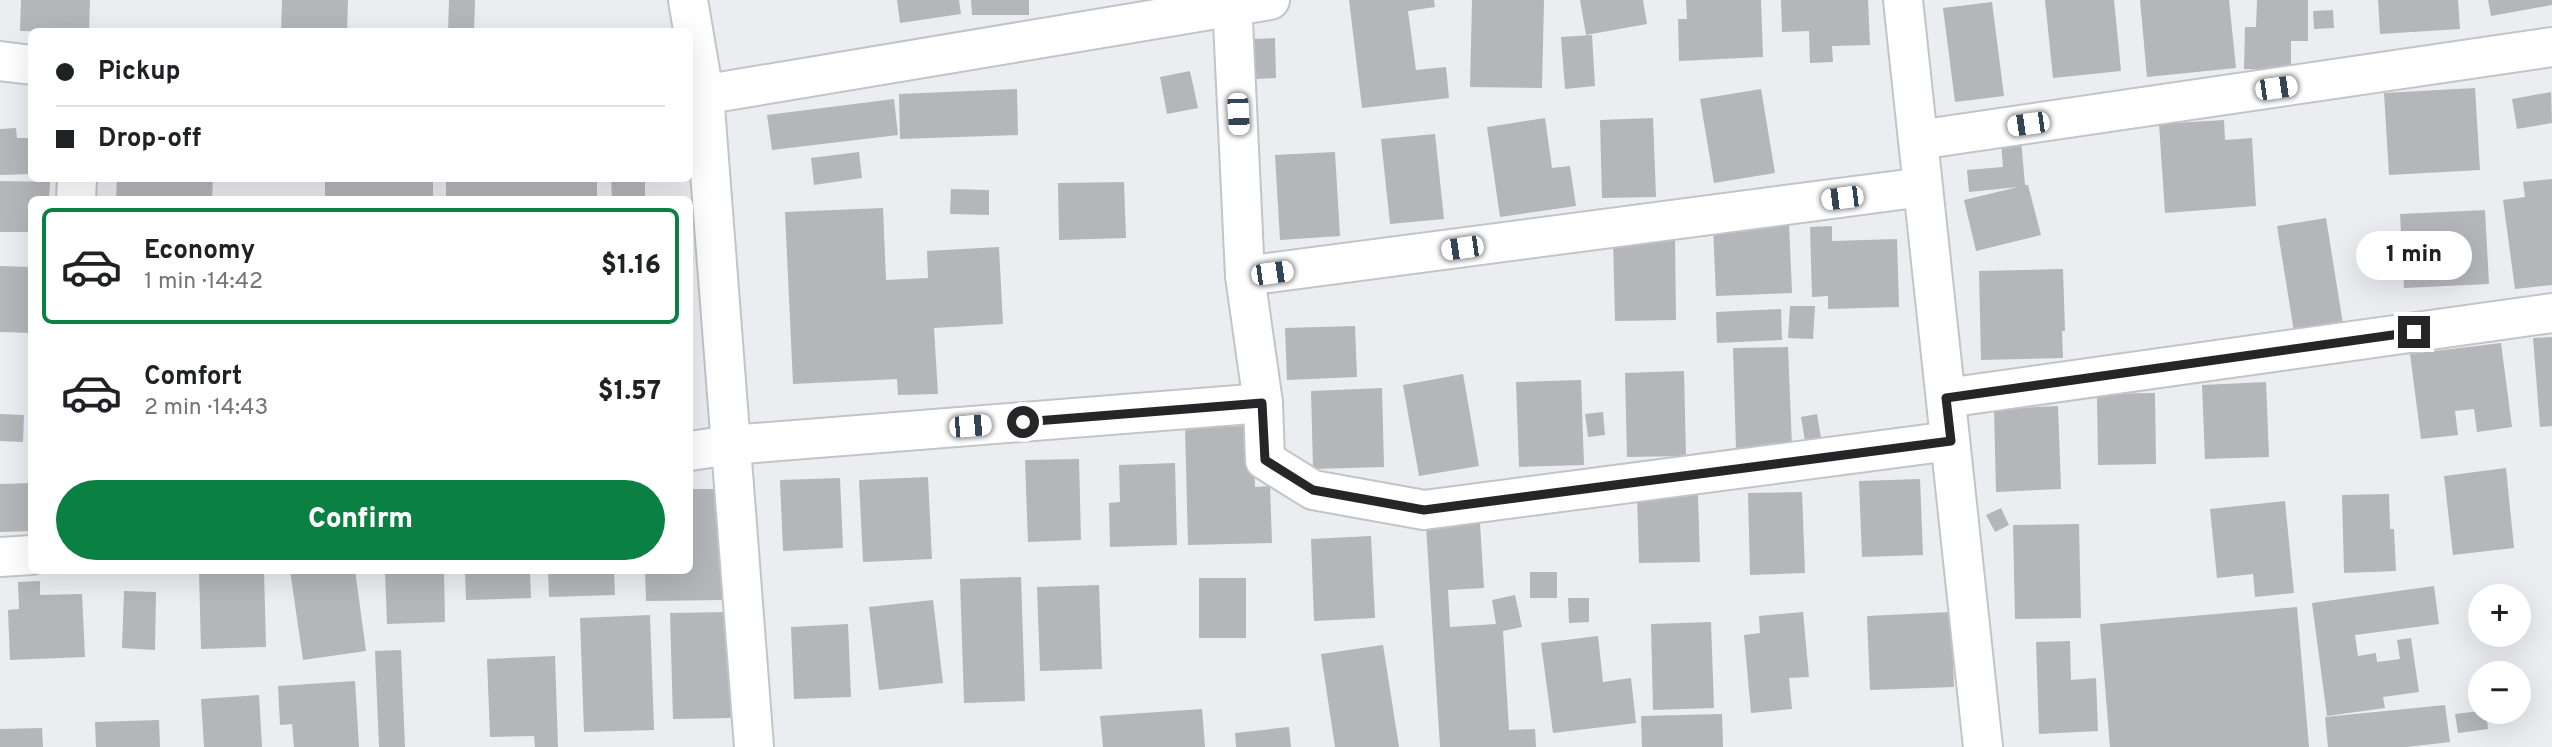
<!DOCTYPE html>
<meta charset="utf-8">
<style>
:root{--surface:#fff;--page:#f2f2f2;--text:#202124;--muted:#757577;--line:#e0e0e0;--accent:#0b8043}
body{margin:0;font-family:Overpass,sans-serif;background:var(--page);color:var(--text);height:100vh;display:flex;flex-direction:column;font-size:26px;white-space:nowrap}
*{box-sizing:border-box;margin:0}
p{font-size:23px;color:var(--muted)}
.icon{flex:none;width:38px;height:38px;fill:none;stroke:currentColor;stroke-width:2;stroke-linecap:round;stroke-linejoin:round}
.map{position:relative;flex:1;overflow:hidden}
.side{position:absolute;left:28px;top:196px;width:665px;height:378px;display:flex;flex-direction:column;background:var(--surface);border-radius:10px;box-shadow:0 7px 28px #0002}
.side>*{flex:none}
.banner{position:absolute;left:28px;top:28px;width:665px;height:154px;border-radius:10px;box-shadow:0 7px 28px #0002;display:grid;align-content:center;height:154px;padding:0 28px;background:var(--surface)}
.tools{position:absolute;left:2468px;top:584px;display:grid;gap:14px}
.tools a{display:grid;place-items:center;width:63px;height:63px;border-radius:50%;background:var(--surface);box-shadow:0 7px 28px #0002;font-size:35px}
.end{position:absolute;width:32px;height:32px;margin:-16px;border:9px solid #262628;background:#fff;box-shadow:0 0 0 4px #fff}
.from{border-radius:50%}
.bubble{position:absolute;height:49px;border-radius:24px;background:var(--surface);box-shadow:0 7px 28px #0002;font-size:23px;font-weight:800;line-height:49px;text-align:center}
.car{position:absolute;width:21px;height:42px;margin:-21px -10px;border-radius:9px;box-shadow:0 0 5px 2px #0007;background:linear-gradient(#fff 24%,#345 0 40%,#fff 0 76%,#345 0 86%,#fff 0)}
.banner b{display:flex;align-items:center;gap:24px;height:66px;font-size:26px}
.banner b+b{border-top:2px solid var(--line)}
.banner i{width:18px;height:18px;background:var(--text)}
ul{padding:12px 0 0;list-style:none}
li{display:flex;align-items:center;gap:21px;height:116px;margin:0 14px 10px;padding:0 14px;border:4px solid transparent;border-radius:10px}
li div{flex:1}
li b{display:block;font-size:26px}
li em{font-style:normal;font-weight:800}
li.selected{border-color:var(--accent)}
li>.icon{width:63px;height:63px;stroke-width:1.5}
.cta{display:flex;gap:14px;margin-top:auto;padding:14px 28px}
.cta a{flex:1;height:80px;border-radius:42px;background:var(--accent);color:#fff;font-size:28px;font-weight:800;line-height:80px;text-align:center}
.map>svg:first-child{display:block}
.building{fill:#b4b6ba}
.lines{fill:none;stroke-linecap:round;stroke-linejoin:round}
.street-casing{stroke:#c2c5c8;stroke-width:42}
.street{stroke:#fff;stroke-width:38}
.route{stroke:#262628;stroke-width:9}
</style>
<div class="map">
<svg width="2552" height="747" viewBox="0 0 2552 747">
<rect width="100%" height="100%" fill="#ebedf1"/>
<g class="building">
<polygon points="21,0 90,0 89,32 20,31"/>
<polygon points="282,0 348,0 347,32 281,32"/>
<polygon points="449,0 475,0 474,32 448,32"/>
<polygon points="897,0 959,0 961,14 900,23"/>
<polygon points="971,0 1029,0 1029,15 972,15"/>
<polygon points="1349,0 1434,0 1435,7 1408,11 1416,70 1446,67 1449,98 1362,108"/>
<polygon points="1472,0 1544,0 1542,88 1470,87"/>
<polygon points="1580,0 1643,0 1647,24 1586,35"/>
<polygon points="1686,0 1761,0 1763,57 1679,61 1678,19 1687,19"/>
<polygon points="1781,0 1868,0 1870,45 1832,46 1833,62 1810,63 1809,31 1782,32"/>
<polygon points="2045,0 2114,0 2121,71 2053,78"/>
<polygon points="2140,0 2229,0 2236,68 2147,77"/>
<polygon points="2257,0 2308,0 2308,41 2291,41 2291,70 2244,69 2245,27 2256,27"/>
<polygon points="2378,0 2458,0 2460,29 2380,34"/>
<polygon points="2488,0 2552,0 2552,5 2491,16"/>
<polygon points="1992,2 2004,96 1955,102 1943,8"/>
<polygon points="2333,10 2334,28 2314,29 2313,11"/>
<polygon points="1592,35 1595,86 1565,89 1561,37"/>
<polygon points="1275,38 1276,78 1254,79 1252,39"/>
<polygon points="1190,71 1198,108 1167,114 1160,77"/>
<polygon points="2475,88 2480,170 2389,175 2384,93"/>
<polygon points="1017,89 1018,135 900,139 899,94"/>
<polygon points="1761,89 1775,173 1714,183 1700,99"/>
<polygon points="2551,92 2552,123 2517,129 2512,99"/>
<polygon points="894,99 898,135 772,150 767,115"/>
<polygon points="1545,118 1552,168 1570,166 1576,206 1500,217 1487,127"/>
<polygon points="1653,118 1656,197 1602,198 1600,120"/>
<polygon points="2224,120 2225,140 2252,138 2256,206 2165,213 2159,124"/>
<polygon points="16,128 17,138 32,138 32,174 0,175 0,129"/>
<polygon points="1435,134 1444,219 1390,224 1381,139"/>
<polygon points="2021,140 2025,185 2028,185 2041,235 1976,251 1964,200 2018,187 1969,192 1967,170 2003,167 2001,142"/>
<polygon points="859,152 862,178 814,185 811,158"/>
<polygon points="1335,152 1340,236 1280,240 1275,155"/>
<polygon points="117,178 213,178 212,200 116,200"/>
<polygon points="396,178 433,178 433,200 325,200 325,182 396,181"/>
<rect x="446" y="178" width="151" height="22"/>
<polygon points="611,178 645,178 645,200 612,200"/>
<polygon points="2552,179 2552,285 2515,289 2503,200 2525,197 2523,182"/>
<polygon points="0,181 50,182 49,200 32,200 32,232 0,232"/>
<polygon points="1124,182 1126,238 1059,240 1058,183"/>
<polygon points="951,189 989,190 989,215 950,214"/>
<polygon points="883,208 886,280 928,278 927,251 999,247 1003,324 934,328 938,394 898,395 897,379 793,384 785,212"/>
<polygon points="2485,210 2489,284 2404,288 2400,214"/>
<polygon points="2326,218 2343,324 2294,332 2277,226"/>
<polygon points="1789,223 1792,293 1716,296 1713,226"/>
<polygon points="1832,226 1832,241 1897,239 1899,307 1828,309 1828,296 1812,297 1810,227"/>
<polygon points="1675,236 1676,320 1615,321 1613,237"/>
<polygon points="0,266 32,267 32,333 0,332"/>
<polygon points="2063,269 2065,331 2062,331 2063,358 1981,360 1979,271"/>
<polygon points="1790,306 1815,306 1813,339 1788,338"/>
<polygon points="1781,309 1782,340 1717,343 1716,312"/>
<polygon points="1355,326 1357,377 1287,380 1285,328"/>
<polygon points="2552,337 2552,426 2540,427 2533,338"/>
<polygon points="2501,343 2512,427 2477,432 2474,409 2455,411 2458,435 2421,439 2410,354"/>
<polygon points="1788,347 1792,447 1736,449 1733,348"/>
<polygon points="1684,371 1686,456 1627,457 1625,373"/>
<polygon points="1463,374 1479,466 1419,476 1403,385"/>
<polygon points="1581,380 1584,465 1519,467 1516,382"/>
<polygon points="2266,382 2269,457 2205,459 2202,385"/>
<polygon points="1382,388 1384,467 1313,469 1311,391"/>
<polygon points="2155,393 2156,464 2098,465 2097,394"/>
<polygon points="2058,406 2061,489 1996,492 1994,409"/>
<polygon points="1603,412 1605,435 1588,437 1585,414"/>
<polygon points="0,414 24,415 23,442 0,441"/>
<polygon points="1817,414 1822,444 1806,447 1801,417"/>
<polygon points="1253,426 1255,487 1270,486 1272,543 1188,545 1185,427"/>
<polygon points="1079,459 1081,540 1028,542 1025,460"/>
<polygon points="1175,463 1177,545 1110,547 1109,503 1120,502 1119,465"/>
<polygon points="2506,468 2514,548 2453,555 2444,476"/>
<polygon points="928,477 932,559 863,562 859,480"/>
<polygon points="840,478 843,548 783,551 780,480"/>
<polygon points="1920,479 1923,555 1862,557 1859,481"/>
<polygon points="32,483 32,531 0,532 0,484"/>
<polygon points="690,489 719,489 722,600 646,601 645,570 690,570"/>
<polygon points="1802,492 1805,573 1750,575 1748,493"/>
<polygon points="1698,494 1700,562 1639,563 1637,495"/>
<polygon points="2389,494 2390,529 2394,529 2396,571 2344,573 2342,495"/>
<polygon points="2285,501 2294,593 2255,597 2253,574 2217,578 2210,509"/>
<polygon points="1479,507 1484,588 1448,590 1450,627 1496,624 1492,600 1515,595 1522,627 1503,631 1509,730 1535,729 1536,747 1440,747 1425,510"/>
<polygon points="2001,508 2009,525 1995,532 1986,515"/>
<polygon points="2079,524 2081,618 2015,619 2013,525"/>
<polygon points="1371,536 1375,618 1314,621 1311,539"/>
<polygon points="264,570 266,647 201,649 199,572"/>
<polygon points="290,570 355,570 366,651 303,660"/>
<polygon points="385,570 444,570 445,622 387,624"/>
<polygon points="465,570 530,570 531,598 466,600"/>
<polygon points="548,570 614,570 615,595 549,597"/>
<rect x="1530" y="572" width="27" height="26"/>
<polygon points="1021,577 1025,701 964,703 960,579"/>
<rect x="1199" y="578" width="47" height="60"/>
<polygon points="40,581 40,595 82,594 85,657 10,660 8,610 19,609 18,582"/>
<polygon points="1099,585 1102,669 1040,671 1037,587"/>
<polygon points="2434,586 2439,624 2355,635 2358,656 2376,653 2377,662 2400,659 2397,640 2411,638 2419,692 2383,697 2385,708 2327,716 2312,603"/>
<polygon points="124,591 156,592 155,650 122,648"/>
<polygon points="1568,598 1589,598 1589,622 1569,623"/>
<polygon points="933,600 943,683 879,690 869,607"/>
<polygon points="2297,607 2309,747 2110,747 2100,624"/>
<polygon points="730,612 733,718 673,719 670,613"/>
<polygon points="1803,612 1809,677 1789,678 1792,709 1751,713 1744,635 1760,633 1759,616"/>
<polygon points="1951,612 1954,687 1870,690 1867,616"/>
<polygon points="650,615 654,730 584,732 580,618"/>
<polygon points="1711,622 1714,708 1653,710 1651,624"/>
<polygon points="848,624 851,697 794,699 791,627"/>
<polygon points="1598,636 1603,682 1631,678 1636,723 1553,733 1541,643"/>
<polygon points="2070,641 2071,680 2096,678 2098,731 2039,734 2036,642"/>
<polygon points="1383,645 1399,747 1335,747 1321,654"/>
<polygon points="401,650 405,747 379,747 375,651"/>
<polygon points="555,656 558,747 535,747 534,736 490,737 487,659"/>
<polygon points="355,681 359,747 294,747 292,724 280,725 278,686"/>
<polygon points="259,695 262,747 204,747 201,699"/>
<polygon points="2445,705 2450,742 2407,747 2328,747 2325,717"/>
<polygon points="1202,709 1205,747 1103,747 1100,716"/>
<polygon points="2480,711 2486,712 2488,729 2458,733 2455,714"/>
<polygon points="1722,714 1723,747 1642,747 1641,716"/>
<polygon points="159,720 160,747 96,747 95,722"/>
<polygon points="1289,727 1291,747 1236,747 1235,733"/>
<polygon points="42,728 43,747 0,747 0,729"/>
</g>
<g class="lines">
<g class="street-casing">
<g id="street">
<polyline points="688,0 704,94 754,747"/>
<polyline points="1232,0 1245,276 1263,403 1265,460 1313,490 1424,510 1950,441"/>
<polyline points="1903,0 1983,747"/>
<polyline points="0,61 32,65"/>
<polyline points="690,97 1270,0"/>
<polyline points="1918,140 2552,47"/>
<polyline points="76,200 77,178"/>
<polyline points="1245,276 1923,187"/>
<polyline points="1946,398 2552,313"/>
<polyline points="690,451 730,445 1263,403"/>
<polyline points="0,557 32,555"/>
</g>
</g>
<use href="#street" class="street"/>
</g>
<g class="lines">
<polyline class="route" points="1023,422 1262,403 1265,460 1313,490 1424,510 1951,441 1946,398 2414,332"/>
</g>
</svg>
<div class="tools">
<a>+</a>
<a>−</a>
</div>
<i class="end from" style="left:1023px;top:422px"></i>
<i class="end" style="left:2414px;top:332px"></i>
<div class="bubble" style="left:2356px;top:231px;width:116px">1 min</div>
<i class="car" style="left:2276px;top:88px;rotate:82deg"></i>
<i class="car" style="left:1238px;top:114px;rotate:177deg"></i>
<i class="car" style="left:2028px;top:124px;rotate:262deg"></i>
<i class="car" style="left:1842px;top:198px;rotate:263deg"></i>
<i class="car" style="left:1462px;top:248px;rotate:262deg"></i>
<i class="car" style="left:1272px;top:273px;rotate:82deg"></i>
<i class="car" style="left:970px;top:426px;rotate:85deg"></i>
<div class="banner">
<b><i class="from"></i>Pickup</b>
<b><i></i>Drop-off</b>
</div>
<section class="side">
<ul>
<li class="selected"><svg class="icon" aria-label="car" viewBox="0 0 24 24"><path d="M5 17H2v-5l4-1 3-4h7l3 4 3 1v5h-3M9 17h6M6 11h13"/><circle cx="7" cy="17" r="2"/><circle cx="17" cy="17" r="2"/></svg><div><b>Economy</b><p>1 min · 14:42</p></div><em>$1.16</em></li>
<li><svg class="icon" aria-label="car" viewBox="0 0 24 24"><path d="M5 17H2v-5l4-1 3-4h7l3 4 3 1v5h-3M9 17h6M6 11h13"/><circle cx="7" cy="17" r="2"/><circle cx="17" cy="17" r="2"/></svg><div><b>Comfort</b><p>2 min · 14:43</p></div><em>$1.57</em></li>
</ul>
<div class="cta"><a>Confirm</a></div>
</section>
</div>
